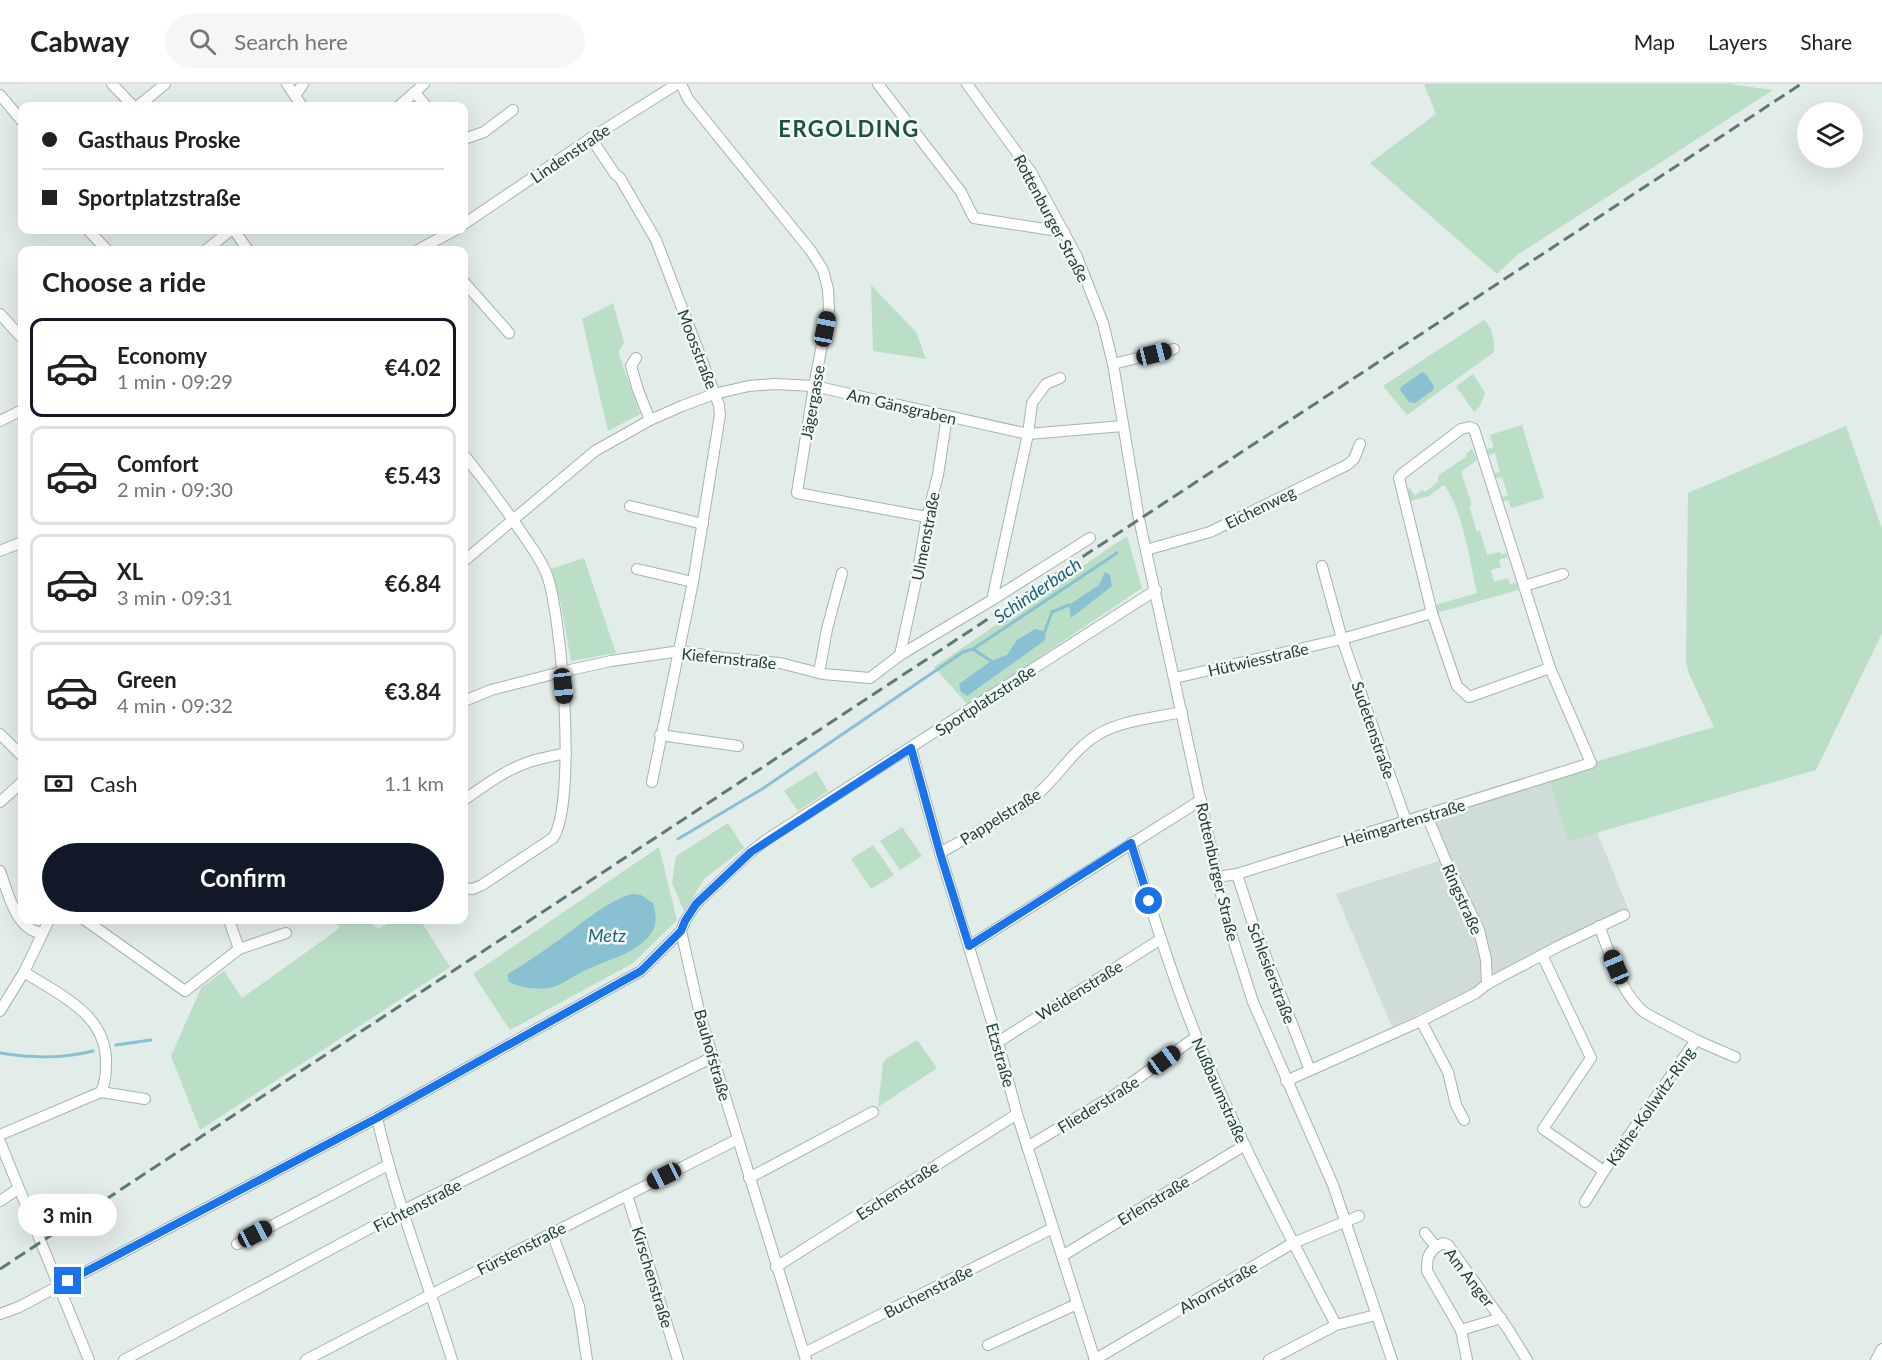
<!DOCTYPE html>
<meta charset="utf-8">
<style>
:root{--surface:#fff;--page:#f6f6f6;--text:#202124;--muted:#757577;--line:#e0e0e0;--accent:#111827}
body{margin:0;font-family:Lato,sans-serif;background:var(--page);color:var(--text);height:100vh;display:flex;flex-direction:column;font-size:22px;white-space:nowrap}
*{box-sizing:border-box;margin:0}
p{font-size:20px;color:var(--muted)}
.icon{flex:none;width:33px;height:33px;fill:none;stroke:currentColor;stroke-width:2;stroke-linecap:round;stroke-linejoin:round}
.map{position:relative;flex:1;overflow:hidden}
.details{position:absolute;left:18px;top:162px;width:450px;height:678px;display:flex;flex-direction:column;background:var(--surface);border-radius:12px;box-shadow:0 6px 24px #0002}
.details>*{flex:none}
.banner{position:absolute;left:18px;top:18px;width:450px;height:132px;border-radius:12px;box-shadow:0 6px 24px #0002;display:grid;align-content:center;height:132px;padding:0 24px;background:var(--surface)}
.buttons{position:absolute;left:1797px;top:18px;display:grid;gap:12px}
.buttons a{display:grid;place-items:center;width:66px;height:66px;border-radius:50%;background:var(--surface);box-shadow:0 6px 24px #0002;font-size:30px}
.end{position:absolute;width:27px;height:27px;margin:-14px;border:8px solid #1a73e8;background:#fff;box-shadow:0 0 0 3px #fff}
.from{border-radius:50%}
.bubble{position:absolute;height:42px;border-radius:21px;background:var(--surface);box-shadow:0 6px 24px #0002;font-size:20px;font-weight:700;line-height:42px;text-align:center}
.car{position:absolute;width:18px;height:36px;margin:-18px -9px;border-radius:8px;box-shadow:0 0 4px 2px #0007;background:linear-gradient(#222 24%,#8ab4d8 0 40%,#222 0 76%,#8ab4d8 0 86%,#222 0)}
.banner b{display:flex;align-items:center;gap:21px;height:57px;font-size:22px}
.banner b+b{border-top:2px solid var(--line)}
.banner i{width:15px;height:15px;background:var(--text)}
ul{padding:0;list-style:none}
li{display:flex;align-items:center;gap:18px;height:99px;margin:0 12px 9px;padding:0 12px;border:3px solid var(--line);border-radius:12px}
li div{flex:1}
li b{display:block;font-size:22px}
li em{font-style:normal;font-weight:700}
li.active{border-color:var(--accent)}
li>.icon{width:54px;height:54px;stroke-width:1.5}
h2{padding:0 24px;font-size:27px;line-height:72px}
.pay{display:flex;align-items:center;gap:15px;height:66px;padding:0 24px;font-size:22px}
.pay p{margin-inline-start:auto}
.cta{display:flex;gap:12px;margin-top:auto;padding:12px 24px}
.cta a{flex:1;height:69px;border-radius:36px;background:var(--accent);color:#fff;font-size:24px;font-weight:700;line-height:69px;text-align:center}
header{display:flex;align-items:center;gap:36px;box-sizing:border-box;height:84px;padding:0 30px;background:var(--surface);border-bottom:2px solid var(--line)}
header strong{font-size:28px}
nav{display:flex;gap:33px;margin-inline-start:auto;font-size:21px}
.search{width:420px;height:54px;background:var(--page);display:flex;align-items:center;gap:15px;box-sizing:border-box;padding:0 21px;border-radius:33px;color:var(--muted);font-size:22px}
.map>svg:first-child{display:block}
.built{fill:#d0dcd7}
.green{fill:#bbdec7}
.water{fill:#89c1d2}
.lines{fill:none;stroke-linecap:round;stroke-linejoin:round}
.stream{stroke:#89c1d2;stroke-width:3}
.minor-casing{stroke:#a5b4b0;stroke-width:12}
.minor{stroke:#fff;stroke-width:10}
.rail{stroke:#5c7973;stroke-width:3;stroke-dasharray:12 6;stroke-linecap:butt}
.route{stroke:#1a73e8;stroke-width:8}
.labels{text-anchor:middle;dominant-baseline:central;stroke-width:5;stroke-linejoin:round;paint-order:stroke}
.street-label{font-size:16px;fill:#223d38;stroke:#f2f9f6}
.water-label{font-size:18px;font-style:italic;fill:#1b637a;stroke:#f2f9f6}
.district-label{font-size:22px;font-weight:bold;letter-spacing:1.5px;fill:#1d5047;stroke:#f2f9f6}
</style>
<header>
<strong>Cabway</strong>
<div class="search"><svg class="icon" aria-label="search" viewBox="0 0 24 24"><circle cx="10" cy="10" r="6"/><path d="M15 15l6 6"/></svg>Search here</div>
<nav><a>Map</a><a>Layers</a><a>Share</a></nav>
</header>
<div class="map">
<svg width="1882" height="1276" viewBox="0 0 1882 1276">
<rect width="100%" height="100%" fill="#e2ece8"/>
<polygon class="built" points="1549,696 1568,756 1597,748 1629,827 1558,860 1503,891 1392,943 1336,810 1445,775 1434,733"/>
<g class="green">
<polygon points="1424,0 1729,0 1773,6 1517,171 1497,190 1370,79 1436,30"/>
<polygon points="871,201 916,248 926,275 873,267"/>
<polygon points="613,219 624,259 618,268 640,330 608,347 582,235"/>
<path d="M 1484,236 C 1492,243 1495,257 1494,268 L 1407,331 L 1383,302 Z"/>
<polygon points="1473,290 1485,309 1480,322 1474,328 1456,302"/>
<polygon points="1522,341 1544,414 1511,424 1508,416 1501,418 1500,414 1508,411 1502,393 1494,395 1492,390 1500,388 1495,369 1487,371 1485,366 1494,363 1490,351"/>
<polygon points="1846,342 1882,445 1882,549 1816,686 1568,757 1549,696 1591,679 1714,643 1689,590 1686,578 1688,409"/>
<path d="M 1472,365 L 1477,376 L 1461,388 L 1472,421 L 1469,422 L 1477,448 L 1480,447 L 1487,471 L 1500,468 L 1501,471 L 1506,469 L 1508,473 L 1499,476 L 1501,483 L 1491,486 L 1494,498 L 1508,494 L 1510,500 L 1516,499 L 1518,506 L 1437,529 L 1435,521 L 1477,509 C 1470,478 1463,426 1444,401 L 1429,412 L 1410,417 L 1407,406 L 1410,404 L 1415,412 L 1422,406 L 1425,408 L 1438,398 L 1438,392 L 1467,372 L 1466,370 Z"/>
<polygon points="1127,452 1142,504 968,621 934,583"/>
<polygon points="584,474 616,569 571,577 561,520 551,485"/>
<polygon points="816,687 828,707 798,727 784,707"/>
<polygon points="728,739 744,764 705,794 684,827 672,799 676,772"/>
<polygon points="902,743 922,772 900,786 880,757"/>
<polygon points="873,761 894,791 871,805 851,775"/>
<polygon points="659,763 677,836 633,879 510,946 473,890"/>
<polygon points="334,836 369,836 378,845 395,836 420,836 450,883 200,1046 171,972 201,904 224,887 242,914 340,844"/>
<polygon points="917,956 937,984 878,1023 883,979 886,975"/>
</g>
<g class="water">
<polygon points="1422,288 1426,290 1434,302 1433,306 1415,319 1409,318 1400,306 1401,303"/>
<polygon points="1105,488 1110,491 1112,502 1071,534 1069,521 1099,501"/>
<polygon points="1035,545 1045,547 1046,552 1044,557 967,612 961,608 959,600 991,577 1007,571 1017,556"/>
<path d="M 632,810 L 641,811 L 653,819 C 655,828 658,836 653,846 C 640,870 604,876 582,888 C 570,894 562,901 549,904 C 536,906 519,904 508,897 L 508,890 C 529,877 551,862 571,847 C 590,833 608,817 632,810 Z"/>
</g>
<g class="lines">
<g class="stream">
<polyline points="1045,547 1052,528 1069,521"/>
<polyline points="973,565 1117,469"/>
<polyline points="678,755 762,705 963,568 973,565 991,577"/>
<polyline points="116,961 151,956"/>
<path d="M 0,969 C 32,974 61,975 93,967"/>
</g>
<g class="minor-casing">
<g id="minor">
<polyline points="112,0 133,22"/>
<polyline points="287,0 302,22"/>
<polyline points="681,0 688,15 811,167 823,186 828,205 829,225 814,302 797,409 927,433"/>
<polyline points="878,0 961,108 974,134 1064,148"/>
<polyline points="967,0 1031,88 1077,173 1103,239 1113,280 1139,435 1226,833 1253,918 1333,1101 1392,1276"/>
<polyline points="416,10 426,22"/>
<polyline points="0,11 22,37"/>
<polyline points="295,12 303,0"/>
<polyline points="138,22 165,0"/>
<polyline points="399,22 424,0"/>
<polyline points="591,54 615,90 620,94 656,156 719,321 720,331 693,498 652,698"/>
<polyline points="464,55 484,48 513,26"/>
<polyline points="464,140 591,54 677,0"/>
<polyline points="88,146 107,166"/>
<polyline points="234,146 248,166"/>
<polyline points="206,166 231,146"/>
<polyline points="418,166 455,146"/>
<polyline points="464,198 509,249"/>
<polyline points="0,230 22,254"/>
<polyline points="636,274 631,282 638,306 650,336"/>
<polyline points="1113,280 1174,265"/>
<polyline points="0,337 22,326"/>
<path d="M 464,371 C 485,397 505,424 524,452 C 532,464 542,477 547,491 C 562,533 577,719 553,754 L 482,801 L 473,805 L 464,804"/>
<polyline points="630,422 703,440"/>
<polyline points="1146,466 1210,448 1347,381 1354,375 1360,360"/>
<polyline points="0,467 22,458"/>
<polyline points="464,477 595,367 650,336 682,322 714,310 749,302 775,300 814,302 1028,350 1123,342"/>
<polyline points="1322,482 1342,555 1406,737"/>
<polyline points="637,485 693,498"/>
<polyline points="1524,502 1563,490"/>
<polyline points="992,516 1028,350 1032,319 1046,300 1060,294"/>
<polyline points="900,571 916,497 927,433 938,391 947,332"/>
<polyline points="819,589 827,545 842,489"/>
<polyline points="1175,594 1342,555 1432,529 1457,602 1469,613 1550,584"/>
<polyline points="464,617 491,606 561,588 611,577 680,567 723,574 780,579 823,590 870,594 900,571 992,516 1090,454"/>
<polyline points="0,650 22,672"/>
<polyline points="660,651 738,662"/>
<polyline points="911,664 940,769 998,958 1017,1030 1095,1276"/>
<path d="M 464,716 C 484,702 505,686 529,678 C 541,674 554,672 566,669"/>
<polyline points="0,718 22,698"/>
<polyline points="1427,732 1445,775 1479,846 1486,876 1487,900"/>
<path d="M 1131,759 C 1151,824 1171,890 1197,954 C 1237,1052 1287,1147 1336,1241"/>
<path d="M 940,769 C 969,752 1000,737 1028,718 C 1054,700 1070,668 1097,651 C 1122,636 1154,634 1182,628"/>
<path d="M 0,787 C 8,808 15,845 41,849"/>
<polyline points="1237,790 1252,837 1310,986"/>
<polyline points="1217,793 1237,790 1591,679 1550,584 1474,345 1469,343 1461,345 1402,390 1399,394 1432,529"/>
<polyline points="85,836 185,907 239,865"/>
<polyline points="229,836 239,865 286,849"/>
<polyline points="681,847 700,931 806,1276"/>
<polyline points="969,862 1201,716"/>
<path d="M 1542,871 L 1591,974 L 1543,1045 L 1604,1087 L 1696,956 L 1645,929 C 1620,909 1611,871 1599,842"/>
<polyline points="0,927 24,888 49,836"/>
<polyline points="1421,937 1448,988 1456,1021 1464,1036"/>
<polyline points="1696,956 1735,973"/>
<polyline points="998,958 1161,855"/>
<polyline points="1286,997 1421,937 1476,909 1487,900 1559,862 1624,831"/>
<polyline points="101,1008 145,1015"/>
<path d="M 377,1034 C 396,1117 427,1195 452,1276"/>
<path d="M 0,1051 L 101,1008 C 106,997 106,988 106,976 C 105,929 58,910 24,888"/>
<polyline points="0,1058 89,1276"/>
<polyline points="1027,1063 1116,1010 1196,953"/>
<polyline points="749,1094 873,1028"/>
<polyline points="627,1111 678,1276"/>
<polyline points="0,1117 18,1105"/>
<polyline points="1585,1118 1604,1087"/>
<polyline points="552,1149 579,1222 587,1276"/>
<polyline points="1425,1149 1436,1163 1443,1159 1448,1161 1508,1245 1527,1276"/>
<polyline points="237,1160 388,1081"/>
<path d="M 1436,1163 C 1427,1170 1427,1176 1427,1187 L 1461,1246 L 1467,1276"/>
<polyline points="1062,1172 1245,1061"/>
<polyline points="776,1183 1017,1030"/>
<polyline points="0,1230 19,1223 377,1034 641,887 681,847 685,837 696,820 751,768 766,756 1156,506"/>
<polyline points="1461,1246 1501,1234"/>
<polyline points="988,1261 1077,1220"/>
<polyline points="804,1269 1053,1144"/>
<polyline points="124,1276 402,1127 713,973"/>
<polyline points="306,1276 432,1210 738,1055"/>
<polyline points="1094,1276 1293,1159 1359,1132"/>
<polyline points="1269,1276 1336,1241 1376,1231"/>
<polyline points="1876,1276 1882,1265"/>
</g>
</g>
<use href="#minor" class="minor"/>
<polyline class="rail" points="0,1185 1801,0"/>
</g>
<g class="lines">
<polyline class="route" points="68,1197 377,1034 641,887 681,847 685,837 696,820 751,768 911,664 940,769 969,862 1131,759 1149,817"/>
</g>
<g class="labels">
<g class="street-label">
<text transform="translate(570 69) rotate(-34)">Lindenstraße</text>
<text transform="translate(1052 134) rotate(62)">Rottenburger Straße</text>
<text transform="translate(698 265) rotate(69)">Moosstraße</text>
<text transform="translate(812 318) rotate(-80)">Jägergasse</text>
<text transform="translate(902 322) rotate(13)">Am Gänsgraben</text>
<text transform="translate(1260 423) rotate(-26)">Eichenweg</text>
<text transform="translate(925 452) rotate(-79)">Ulmenstraße</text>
<text transform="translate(729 574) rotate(6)">Kiefernstraße</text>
<text transform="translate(1258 575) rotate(-13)">Hütwiesstraße</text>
<text transform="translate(985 616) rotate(-33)">Sportplatzstraße</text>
<text transform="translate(1374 646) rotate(71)">Sudetenstraße</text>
<text transform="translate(1000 732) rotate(-32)">Pappelstraße</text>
<text transform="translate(1404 738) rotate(-17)">Heimgartenstraße</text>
<text transform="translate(1218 788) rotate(77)">Rottenburger Straße</text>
<text transform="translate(1463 815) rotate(66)">Ringstraße</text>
<text transform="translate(1272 889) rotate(69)">Schlesierstraße</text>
<text transform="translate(1079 906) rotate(-32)">Weidenstraße</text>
<text transform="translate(713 971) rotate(74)">Bauhofstraße</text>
<text transform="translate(1001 971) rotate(74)">Etzstraße</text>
<text transform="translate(1220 1006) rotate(66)">Nußbaumstraße</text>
<text transform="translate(1098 1020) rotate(-32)">Fliederstraße</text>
<text transform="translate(1650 1022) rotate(-55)">Käthe-Kollwitz-Ring</text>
<text transform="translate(897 1106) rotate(-33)">Eschenstraße</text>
<text transform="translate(1153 1116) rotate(-31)">Erlenstraße</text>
<text transform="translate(417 1121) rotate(-27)">Fichtenstraße</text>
<text transform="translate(521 1164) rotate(-27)">Fürstenstraße</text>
<text transform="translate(653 1193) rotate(73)">Kirschenstraße</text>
<text transform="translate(1470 1193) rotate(52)">Am Anger</text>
<text transform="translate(1218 1203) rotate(-30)">Ahornstraße</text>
<text transform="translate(928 1207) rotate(-27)">Buchenstraße</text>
</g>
<g class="water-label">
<text transform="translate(1037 506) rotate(-34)">Schinderbach</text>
<text x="607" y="851">Metz</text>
</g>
<g class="district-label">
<text x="849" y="44">ERGOLDING</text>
</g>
</g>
</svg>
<div class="buttons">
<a><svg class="icon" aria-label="layers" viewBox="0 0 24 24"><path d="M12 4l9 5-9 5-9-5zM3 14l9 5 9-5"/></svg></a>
</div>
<i class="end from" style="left:1149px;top:817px"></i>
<i class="end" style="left:68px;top:1197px"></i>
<div class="bubble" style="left:18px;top:1110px;width:99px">3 min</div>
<i class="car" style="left:825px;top:245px;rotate:11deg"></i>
<i class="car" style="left:1154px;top:270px;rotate:76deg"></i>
<i class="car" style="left:563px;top:602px;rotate:174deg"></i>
<i class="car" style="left:1616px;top:883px;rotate:337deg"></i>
<i class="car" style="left:1164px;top:976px;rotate:54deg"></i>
<i class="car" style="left:664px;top:1092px;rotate:243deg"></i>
<i class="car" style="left:255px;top:1150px;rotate:62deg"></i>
<div class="banner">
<b><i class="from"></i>Gasthaus Proske</b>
<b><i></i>Sportplatzstraße</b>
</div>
<section class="details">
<h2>Choose a ride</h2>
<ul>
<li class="active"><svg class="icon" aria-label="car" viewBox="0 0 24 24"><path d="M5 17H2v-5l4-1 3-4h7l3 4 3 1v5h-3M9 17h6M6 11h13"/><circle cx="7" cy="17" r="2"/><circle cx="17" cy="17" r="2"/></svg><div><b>Economy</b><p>1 min · 09:29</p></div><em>€4.02</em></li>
<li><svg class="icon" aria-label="car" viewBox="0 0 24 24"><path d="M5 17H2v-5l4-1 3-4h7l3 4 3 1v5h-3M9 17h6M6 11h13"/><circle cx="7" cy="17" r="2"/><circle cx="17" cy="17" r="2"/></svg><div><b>Comfort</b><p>2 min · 09:30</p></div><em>€5.43</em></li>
<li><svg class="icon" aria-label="car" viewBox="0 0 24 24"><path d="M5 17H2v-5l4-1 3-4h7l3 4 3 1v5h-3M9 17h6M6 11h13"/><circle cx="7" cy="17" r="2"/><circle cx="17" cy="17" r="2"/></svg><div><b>XL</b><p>3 min · 09:31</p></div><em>€6.84</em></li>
<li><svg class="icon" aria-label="car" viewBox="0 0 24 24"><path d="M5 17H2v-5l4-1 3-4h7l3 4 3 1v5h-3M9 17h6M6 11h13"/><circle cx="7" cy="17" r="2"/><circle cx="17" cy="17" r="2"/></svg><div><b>Green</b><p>4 min · 09:32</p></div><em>€3.84</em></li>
</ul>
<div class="pay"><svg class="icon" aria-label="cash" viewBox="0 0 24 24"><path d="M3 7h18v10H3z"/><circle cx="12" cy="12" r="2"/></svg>Cash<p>1.1 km</p></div>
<div class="cta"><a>Confirm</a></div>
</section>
</div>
